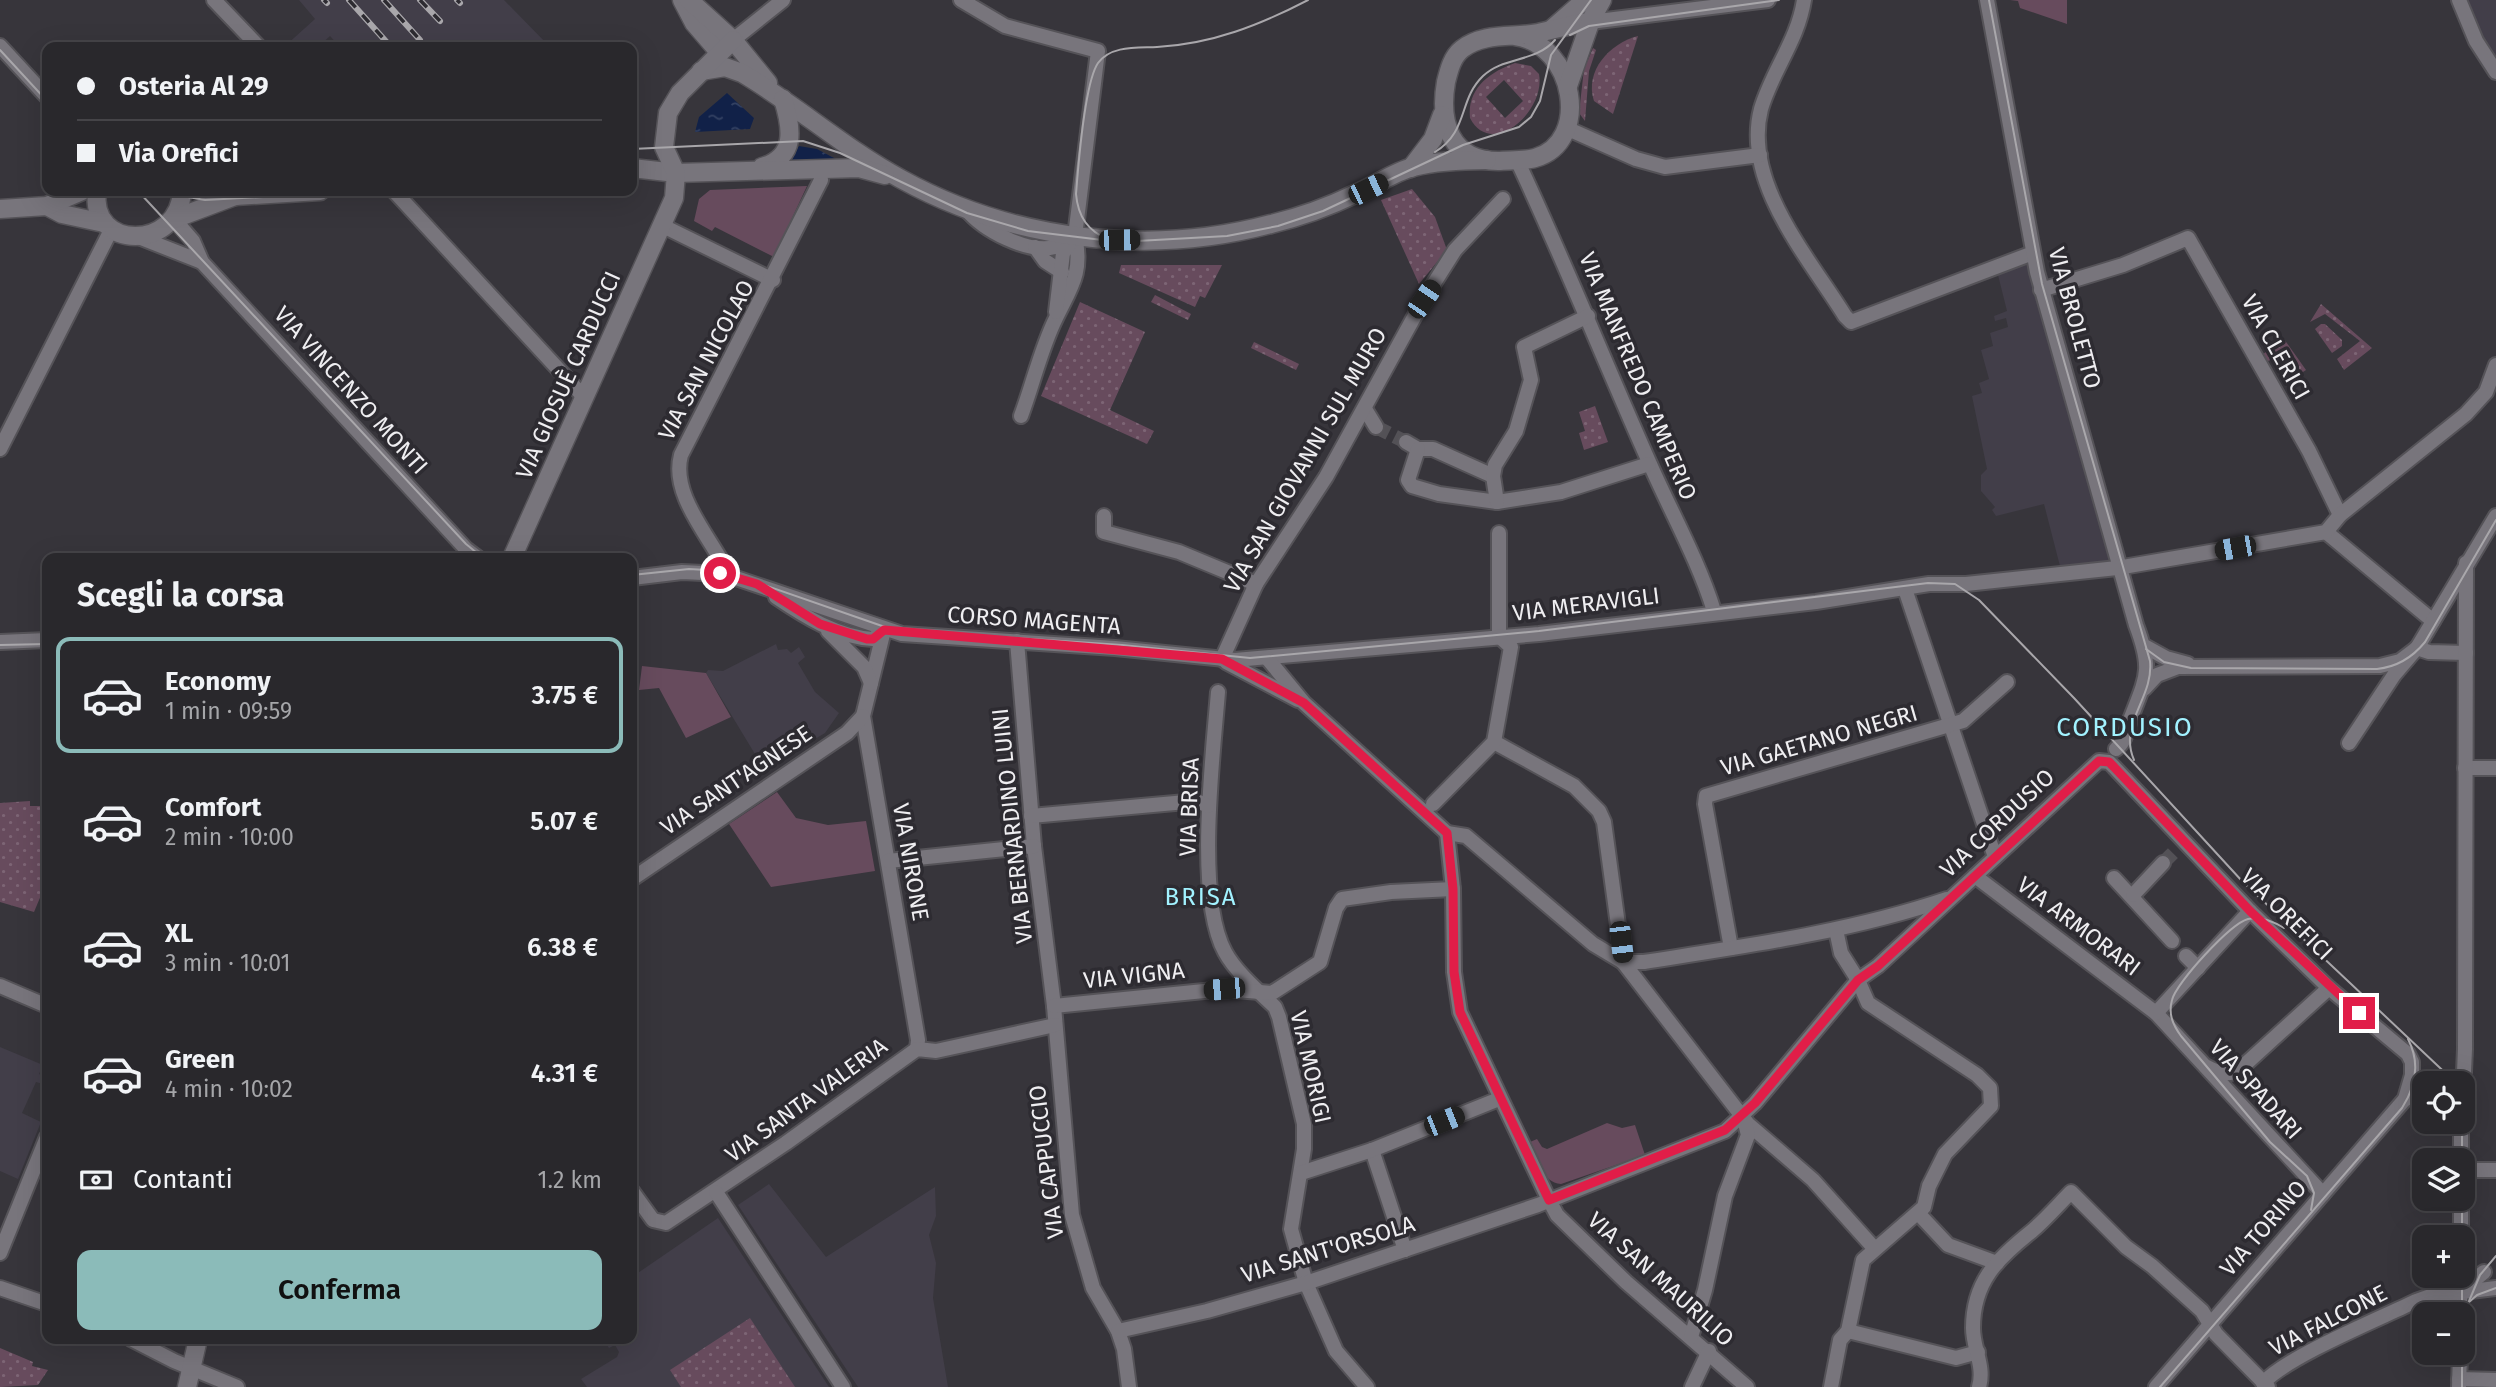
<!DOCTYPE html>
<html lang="it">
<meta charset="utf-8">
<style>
:root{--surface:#29282c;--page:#353438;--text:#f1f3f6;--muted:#a5a6a9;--line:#454448;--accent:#8bbbb9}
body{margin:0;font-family:"Fira Sans",sans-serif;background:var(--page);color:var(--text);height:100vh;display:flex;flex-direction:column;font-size:26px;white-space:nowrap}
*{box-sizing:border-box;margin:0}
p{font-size:23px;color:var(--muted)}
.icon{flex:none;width:38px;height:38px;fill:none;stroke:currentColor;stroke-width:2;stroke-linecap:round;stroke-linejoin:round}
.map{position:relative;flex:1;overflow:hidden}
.drawer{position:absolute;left:42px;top:553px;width:595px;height:791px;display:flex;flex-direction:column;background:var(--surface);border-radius:14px;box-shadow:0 7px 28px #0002,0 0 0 2px var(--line)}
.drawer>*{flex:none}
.hud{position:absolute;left:42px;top:42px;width:595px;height:154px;border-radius:14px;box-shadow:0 7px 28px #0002,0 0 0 2px var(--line);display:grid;align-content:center;height:154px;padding:0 35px;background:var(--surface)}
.fabs{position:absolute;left:2412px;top:1071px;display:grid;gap:14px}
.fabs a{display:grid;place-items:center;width:63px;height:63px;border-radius:14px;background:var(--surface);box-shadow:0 7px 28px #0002,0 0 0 2px var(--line);font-size:35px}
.end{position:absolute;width:32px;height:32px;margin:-16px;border:9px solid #e11d48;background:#fff;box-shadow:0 0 0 4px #fff}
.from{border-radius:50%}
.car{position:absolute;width:21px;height:42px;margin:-21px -10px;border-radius:9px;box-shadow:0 0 5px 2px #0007;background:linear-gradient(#222 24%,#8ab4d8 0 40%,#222 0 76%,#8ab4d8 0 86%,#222 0)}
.hud b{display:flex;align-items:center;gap:24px;height:66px;font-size:26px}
.hud b+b{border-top:2px solid var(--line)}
.hud i{width:18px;height:18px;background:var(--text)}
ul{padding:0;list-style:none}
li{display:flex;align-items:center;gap:21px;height:116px;margin:0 14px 10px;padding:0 21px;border:4px solid transparent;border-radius:14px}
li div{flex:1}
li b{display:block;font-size:26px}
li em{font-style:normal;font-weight:600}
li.on{border-color:var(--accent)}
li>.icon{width:63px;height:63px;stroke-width:1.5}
h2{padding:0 35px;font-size:32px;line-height:84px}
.pay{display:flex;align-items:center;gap:18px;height:77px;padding:0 35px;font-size:26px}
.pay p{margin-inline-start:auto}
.button{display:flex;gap:14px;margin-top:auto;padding:14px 35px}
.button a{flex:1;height:80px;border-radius:14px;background:var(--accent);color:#111;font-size:28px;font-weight:600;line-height:80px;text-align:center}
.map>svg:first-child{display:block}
.built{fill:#423e49}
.grass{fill:url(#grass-dots);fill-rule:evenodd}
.park{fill:#674b5d}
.water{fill:url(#water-ripples)}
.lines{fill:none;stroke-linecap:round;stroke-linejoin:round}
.minor-tunnel{stroke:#535156;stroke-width:14;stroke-dasharray:14 7;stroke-linecap:butt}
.minor-casing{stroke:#555358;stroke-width:18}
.tertiary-casing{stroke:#555358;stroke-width:21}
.minor{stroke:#78757c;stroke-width:14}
.tertiary{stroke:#78757c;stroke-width:18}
.tram{stroke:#a9a7ab;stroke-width:2}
.rail-casing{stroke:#a9a7ab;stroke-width:6}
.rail{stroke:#2d2b31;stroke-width:3.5;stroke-dasharray:10;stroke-linecap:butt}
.route{stroke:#e11d48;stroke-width:9}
.labels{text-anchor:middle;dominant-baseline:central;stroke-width:7;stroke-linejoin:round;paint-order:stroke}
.street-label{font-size:23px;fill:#efeef1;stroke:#2d2b31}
.neighbourhood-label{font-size:24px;letter-spacing:2px;fill:#a2f2ff;stroke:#2d2b31}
.quarter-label{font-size:26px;letter-spacing:2px;fill:#a2f2ff;stroke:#2d2b31}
</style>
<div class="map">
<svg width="2496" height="1387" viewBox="0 0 2496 1387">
<defs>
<pattern id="grass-dots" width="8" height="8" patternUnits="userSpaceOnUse" patternTransform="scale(1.75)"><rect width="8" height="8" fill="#674b5d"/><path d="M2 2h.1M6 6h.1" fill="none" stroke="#7d6575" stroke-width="1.8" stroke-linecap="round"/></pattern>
<pattern id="water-ripples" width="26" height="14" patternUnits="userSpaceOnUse" patternTransform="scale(1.75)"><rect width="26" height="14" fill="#112148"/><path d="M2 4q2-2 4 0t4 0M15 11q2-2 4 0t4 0" fill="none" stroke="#344263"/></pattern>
</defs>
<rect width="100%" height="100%" fill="#37353b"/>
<g class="built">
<polygon points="299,0 504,0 550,47 340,47 330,36 318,47 284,47 315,19"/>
<polygon points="2461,0 2496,0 2496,71"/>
<polygon points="2033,254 2119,567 2062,574 2044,504 1996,516 1992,510 1995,507 1981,491 1981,475 1987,469 1972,396 1982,393 1979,383 1989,379 1981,350 1993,346 1990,333 2008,327 2006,318 1995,321 1994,316 2007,311 1997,271"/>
<polygon points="776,644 778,650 787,649 791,653 799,647 805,657 798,663 815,692 839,713 825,733 764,769 706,673 708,670 723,671"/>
<polygon points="0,1047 43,1065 39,1074 46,1078 43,1084 36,1082 22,1113 41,1122 18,1179 0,1171"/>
<polygon points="769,1184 826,1257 935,1187 936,1216 929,1235 936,1263 933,1298 948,1387 858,1387 738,1205"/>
<polygon points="718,1218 829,1387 587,1387 581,1379 617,1357 619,1352 615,1345 609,1348 603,1339 632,1339 632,1277"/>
</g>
<g class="grass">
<path d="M 1638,36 L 1613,114 L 1594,101 C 1584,71 1610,43 1638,36 Z"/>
<polygon points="1593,48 1596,50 1589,71 1585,121 1579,113 1584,69"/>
<path d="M 1515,63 L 1531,66 L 1539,74 C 1546,112 1491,159 1470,118 C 1467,88 1490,72 1515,63 ZM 1504,80 L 1523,101 L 1505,118 L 1486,97 Z"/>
<polygon points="1412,189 1435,217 1447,250 1419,284 1381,200"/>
<polygon points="1121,265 1222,265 1205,298 1200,296 1195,307 1119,273"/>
<polygon points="1155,295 1191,314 1188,320 1151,302"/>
<polygon points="1080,302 1145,332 1110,410 1154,431 1147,444 1041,396"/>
<polygon points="2321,304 2372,348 2344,370 2337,359 2360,341 2325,314 2310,322"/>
<polygon points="2321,324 2325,324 2342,340 2342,346 2332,353 2315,329"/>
<polygon points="2284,339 2306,370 2300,374 2291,362 2273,359 2263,363 2259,357"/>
<polygon points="1254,342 1299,364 1296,370 1251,348"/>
<polygon points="1595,406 1608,442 1584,450 1579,433 1585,431 1579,412"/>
<polygon points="30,801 30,806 47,806 47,881 34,912 0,902 0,803"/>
<polygon points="750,1318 795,1387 681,1387 670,1370"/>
<polygon points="0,1348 33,1362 32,1366 48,1370 38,1385 0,1387"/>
</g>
<g class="park">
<polygon points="2010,0 2067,0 2067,24 2020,8 2018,1"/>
<polygon points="807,186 774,257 715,227 712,231 694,221 699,199 710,190"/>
<polygon points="642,666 706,673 731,717 686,738 659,688 639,690"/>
<polygon points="777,792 796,818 828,825 866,821 875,871 771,887 729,824"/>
<path d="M 1607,1123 L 1622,1128 L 1635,1125 L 1645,1155 L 1561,1184 C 1542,1183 1537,1157 1530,1142 L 1537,1139 L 1542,1147 L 1547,1149 Z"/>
</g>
<g class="water">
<polygon points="727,93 754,118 750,129 695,132 699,117"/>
<polygon points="799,146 817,149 836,159 790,161"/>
</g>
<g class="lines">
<g class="minor-tunnel">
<polyline points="1376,427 1406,442"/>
<polyline points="2163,863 2175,851"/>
</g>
<g class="minor-casing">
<g id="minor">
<polyline points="214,0 259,47"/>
<path d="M 961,0 L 1005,26 L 1098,51 L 1075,236 C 1083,273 1071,287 1056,318 C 1041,348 1033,384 1021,416"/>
<path d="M 1804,0 C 1798,40 1772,71 1761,109 C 1742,182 1809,258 1845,316 L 1851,322 L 2033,253"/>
<path d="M 1987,0 L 2037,272 L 2136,625 C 2153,670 2147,676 2130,720 C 2126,731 2126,741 2116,749"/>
<polyline points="2459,0 2476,41 2496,72"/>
<polyline points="1590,22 1768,0"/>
<polyline points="733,40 783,0"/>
<polyline points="0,46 47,97"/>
<polyline points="1566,128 1636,159 1665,167 1760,155"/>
<path d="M 1517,160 C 1564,260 1605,363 1650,464 C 1672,514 1698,560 1714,611"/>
<polyline points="394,191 583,396"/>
<path d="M 966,209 C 983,230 1028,254 1055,247 C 1062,245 1069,240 1075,236"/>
<polyline points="174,219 193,241 202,262 466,549 478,558"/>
<polyline points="663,226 773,280"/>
<polyline points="136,236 202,262"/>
<polyline points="1035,247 1045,261 1062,272"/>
<polyline points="2041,290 2123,265 2188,238 2309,451 2340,515"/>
<polyline points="1056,312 1063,253 1074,238"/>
<polyline points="1365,409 1376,427"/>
<polyline points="1406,442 1418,449 1433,449 1493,476"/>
<polyline points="0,449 111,230"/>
<polyline points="1418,449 1408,480 1412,486 1439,494 1497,502 1561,492 1649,464"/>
<polyline points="1497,502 1493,476 1495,465 1516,431 1531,380 1524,347 1588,316"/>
<polyline points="1104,516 1104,532 1179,552 1256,584"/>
<polyline points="2326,532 2433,621"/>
<path d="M 724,574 L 722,562 C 705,531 671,492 681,455 L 821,180"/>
<polyline points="632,578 682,572 724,574 902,634 1115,648 1235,660 1539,634 1816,602 1929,584 1966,584 2117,568 2326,532 2340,515 2466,414 2486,392 2496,365"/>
<polyline points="1905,589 1995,857"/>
<path d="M 776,597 C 804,616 837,637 873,639 L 884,630"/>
<polyline points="884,630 863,716 918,1040 917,1049"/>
<polyline points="828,631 864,667 871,683"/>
<polyline points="1499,636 1499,533"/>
<polyline points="1017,641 1034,846 1054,1006 1072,1215 1093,1288 1118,1331 1124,1349 1129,1387"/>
<polyline points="0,642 47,640"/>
<polyline points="2146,647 2166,658 2188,664"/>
<polyline points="2417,648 2429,652 2466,653"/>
<polyline points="1267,658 1304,703 1447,833"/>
<polyline points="1222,659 1256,584 1326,477 1424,299 1455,250 1503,199"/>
<polyline points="1226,662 1298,700"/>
<polyline points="2144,689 2157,675 2178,667 2380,666 2400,661 2417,648"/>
<path d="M 1218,692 C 1213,755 1195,897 1225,952 C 1235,971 1259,992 1275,1007 L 1279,1017 L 1304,1124 L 1304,1149 L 1291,1229 L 1306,1283 L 1336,1351 L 1367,1387"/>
<polyline points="1494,742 1574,786 1599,811 1604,822 1623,962"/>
<polyline points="2349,743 2394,675 2417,648 2496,516"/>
<polyline points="2465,768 2496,768"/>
<polyline points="1433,804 1494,742 1511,647 1499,636"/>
<polyline points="1031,816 1197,801 1208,806"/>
<polyline points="1447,833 1453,889 1454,972 1460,1012 1549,1200 1557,1215 1626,1282 1747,1387"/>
<polyline points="1447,833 1466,836 1593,944 1623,962 1748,1124 1813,1180 1874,1248"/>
<polyline points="888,861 1034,846"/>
<polyline points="1975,876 2156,1013 2323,1194"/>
<polyline points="2114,878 2172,941"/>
<polyline points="632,879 847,733 863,716"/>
<polyline points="2133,895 2163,863"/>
<polyline points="1731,948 1705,804 1706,796 1963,721 2007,682"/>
<polyline points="2186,956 2198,968"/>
<path d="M 1623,962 L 1644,962 C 1746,946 1849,932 1947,899"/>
<polyline points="0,986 47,1006"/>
<polyline points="1054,1006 1224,989 1272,993 1320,962 1336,908 1342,899 1391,892 1453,889"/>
<polyline points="2156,1013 2250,911"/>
<path d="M 2207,1067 C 2218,1073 2228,1076 2239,1070 L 2329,988"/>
<polyline points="2459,1083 2464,1072 2465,1049 2466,563"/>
<polyline points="2405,1099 2424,1093"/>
<polyline points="2461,1122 2461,1160"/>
<polyline points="1372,1150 1405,1250"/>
<polyline points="2462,1170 2496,1170"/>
<polyline points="1301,1173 1372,1150 1499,1099"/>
<polyline points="632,1191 653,1220 666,1223 786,1143 917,1049 936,1051 1055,1025"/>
<polyline points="716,1192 843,1387"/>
<polyline points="1918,1213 1948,1245 1997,1263"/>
<polyline points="2461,1237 2461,1199"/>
<polyline points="0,1253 47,1137"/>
<polyline points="0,1288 47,1304"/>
<polyline points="2460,1292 2484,1272"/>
<polyline points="2460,1314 2460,1276"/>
<polyline points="1118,1331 1207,1311 1306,1283 1538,1205 1725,1131 1755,1103 1858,980 1878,966 2099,761 2109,762 2114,767 2250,911 2329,988 2408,1054 2412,1062 2412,1075 2405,1099 2156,1387"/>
<polyline points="1848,1331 1956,1358 1978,1352"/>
<polyline points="1691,1337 1705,1290 1725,1196 1748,1135 1744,1119"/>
<polyline points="131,1339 174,1361 237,1387"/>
<polyline points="2459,1379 2496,1380"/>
<path d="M 2263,1383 C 2288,1356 2379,1319 2416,1301 L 2430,1296 L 2496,1288"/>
<polyline points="1692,1387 1709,1351"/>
<polyline points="1831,1387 1840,1340 1848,1331 1863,1260 1924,1207 1929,1186 1945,1154 1991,1106 1990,1088 1977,1075 1868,1003 1858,980 1841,953 1836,930"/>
<path d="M 1979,1387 C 1985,1366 1973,1349 1973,1328 C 1973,1281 1998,1258 2032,1231 C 2046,1219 2058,1205 2071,1192 L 2126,1247 L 2152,1266 L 2202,1311 L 2216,1334 L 2268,1387"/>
<polyline points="2459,1387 2460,1353"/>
</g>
</g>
<g class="tertiary-casing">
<g id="tertiary">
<polyline points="682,0 694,23 719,52"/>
<polyline points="689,0 733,40 768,83"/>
<polyline points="1553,28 1585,0"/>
<path d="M 1515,36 C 1575,44 1592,142 1535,158 C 1524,161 1509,160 1498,161 C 1450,161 1439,122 1446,82 C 1449,70 1452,57 1462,49 C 1484,32 1513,38 1538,33 C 1556,29 1573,24 1590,22"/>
<path d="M 701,71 L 725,67 L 742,73 C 796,105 847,150 901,179 C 1012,240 1148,257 1271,224 C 1300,217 1328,207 1355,194 C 1374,186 1394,172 1413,167 C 1437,161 1462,160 1487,160"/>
<polyline points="1568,86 1591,20 1602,0"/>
<path d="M 762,167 C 797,157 792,128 783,99"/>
<polyline points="632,168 676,173 859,168 885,175"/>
<polyline points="1411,168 1433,139 1442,115"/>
<path d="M 97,191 C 89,251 179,251 182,191"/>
<polyline points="216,191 235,196 320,191"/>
<polyline points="47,206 62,214 104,223"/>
<polyline points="0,209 47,206 82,191"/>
<polyline points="174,219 235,196"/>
<polyline points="512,558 674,198 676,173 664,147 668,113 680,93 733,40"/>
<polyline points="187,1387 198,1339"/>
</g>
</g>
<use href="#minor" class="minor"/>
<use href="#tertiary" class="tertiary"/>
<g class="tram">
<path d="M 1989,0 L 2042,284 L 2150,661 C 2154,698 2118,723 2134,760"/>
<polyline points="1570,35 1589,26 1779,0"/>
<polyline points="0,50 47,101"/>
<polyline points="632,149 803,141 840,153 967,213 1028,231 1119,242 1227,236 1278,226 1323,211 1463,145 1519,127 1531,117 1540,101 1551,55 1591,0"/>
<path d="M 1435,152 C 1469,131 1458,100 1483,76 C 1504,56 1535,63 1555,40"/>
<polyline points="138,191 466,544 483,558"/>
<polyline points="154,191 205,200 374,191"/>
<path d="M 1109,240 C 1088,231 1078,217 1076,194 C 1078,168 1085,82 1098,63 C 1111,45 1138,48 1157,47 C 1212,44 1260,25 1308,0"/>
<polyline points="632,575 689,569 724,571 885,627 908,631 1122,645 1250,658 1539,631 1928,583 1955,584 1979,600 2074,698 2242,881 2456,1083"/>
<polyline points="0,645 47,644"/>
<path d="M 2146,649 L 2164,662 L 2191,668 L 2377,669 C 2396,667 2412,658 2425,642 L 2496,520"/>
<path d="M 2284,928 C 2273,921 2261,916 2248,919 C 2230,924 2176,983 2172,1000 C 2168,1014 2173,1025 2181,1036 L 2270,1142 L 2307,1176 L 2314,1193 L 2311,1210"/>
<polyline points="2468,1303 2477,1295 2496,1288"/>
<polyline points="2467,1306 2480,1275 2496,1256"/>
<path d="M 2160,1387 L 2402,1108 C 2416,1086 2420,1062 2408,1039"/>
<polyline points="2462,1387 2462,1098"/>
</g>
<g class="rail-casing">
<g id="rail">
<polyline points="324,0 327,3"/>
<polyline points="349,0 391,47"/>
<polyline points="384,0 420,40"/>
<polyline points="420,0 440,21"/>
<polyline points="457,0 460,3"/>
</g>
</g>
<use href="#rail" class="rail"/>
</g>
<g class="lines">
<polyline class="route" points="720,573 757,584 820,624 867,639 873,639 884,630 1222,659 1304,703 1447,833 1453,889 1454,972 1460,1012 1549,1200 1725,1130 1755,1103 1858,980 1878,966 2099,761 2109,762 2114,767 2250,911 2359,1013"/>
</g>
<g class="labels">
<g class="street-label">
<text transform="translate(2075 318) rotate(75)">VIA BROLETTO</text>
<text transform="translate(2276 347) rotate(61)">VIA CLERICI</text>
<text transform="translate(706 360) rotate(-62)">VIA SAN NICOLAO</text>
<text transform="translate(568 375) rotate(-66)">VIA GIOSUÈ CARDUCCI</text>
<text transform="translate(1638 376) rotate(67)">VIA MANFREDO CAMPERIO</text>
<text transform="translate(351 390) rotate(48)">VIA VINCENZO MONTI</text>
<text transform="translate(1305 460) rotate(-60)">VIA SAN GIOVANNI SUL MURO</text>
<text transform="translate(1586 604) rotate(-7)">VIA MERAVIGLI</text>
<text transform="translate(1034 620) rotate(4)">CORSO MAGENTA</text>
<text transform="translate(1819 740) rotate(-16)">VIA GAETANO NEGRI</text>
<text transform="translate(736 780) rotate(-34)">VIA SANT'AGNESE</text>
<text transform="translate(1189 807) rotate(-88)">VIA BRISA</text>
<text transform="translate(1997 823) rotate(-43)">VIA CORDUSIO</text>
<text transform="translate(1012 826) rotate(-96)">VIA BERNARDINO LUINI</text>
<text transform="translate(911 862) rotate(80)">VIA NIRONE</text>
<text transform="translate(2287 914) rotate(45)">VIA OREFICI</text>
<text transform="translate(2079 926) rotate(37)">VIA ARMORARI</text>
<text transform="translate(1134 975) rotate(-6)">VIA VIGNA</text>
<text transform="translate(1311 1067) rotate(77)">VIA MORIGI</text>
<text transform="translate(2256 1089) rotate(48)">VIA SPADARI</text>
<text transform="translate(806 1100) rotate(-36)">VIA SANTA VALERIA</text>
<text transform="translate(1046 1162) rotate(-97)">VIA CAPPUCCIO</text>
<text transform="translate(2263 1228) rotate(-49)">VIA TORINO</text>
<text transform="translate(1328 1249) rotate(-17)">VIA SANT'ORSOLA</text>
<text transform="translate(1661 1279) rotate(42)">VIA SAN MAURILIO</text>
<text transform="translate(2328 1320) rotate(-27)">VIA FALCONE</text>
</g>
<g class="neighbourhood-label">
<text x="1201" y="897">BRISA</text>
</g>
<g class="quarter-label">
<text x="2125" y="727">CORDUSIO</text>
</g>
</g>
</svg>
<div class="fabs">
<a><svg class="icon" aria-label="locate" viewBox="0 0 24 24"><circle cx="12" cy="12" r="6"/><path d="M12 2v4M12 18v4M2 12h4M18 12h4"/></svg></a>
<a><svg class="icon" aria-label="layers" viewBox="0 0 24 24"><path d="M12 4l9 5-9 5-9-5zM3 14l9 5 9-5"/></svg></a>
<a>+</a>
<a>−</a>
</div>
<i class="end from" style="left:720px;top:573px"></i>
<i class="end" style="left:2359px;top:1013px"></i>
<i class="car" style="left:1368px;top:189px;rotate:64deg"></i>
<i class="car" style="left:1119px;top:240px;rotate:89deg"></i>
<i class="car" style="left:1424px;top:299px;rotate:34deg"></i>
<i class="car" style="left:2235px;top:548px;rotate:260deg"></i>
<i class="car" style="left:1621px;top:942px;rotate:173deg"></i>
<i class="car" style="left:1224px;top:989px;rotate:265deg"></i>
<i class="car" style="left:1444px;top:1121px;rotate:68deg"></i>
<div class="hud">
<b><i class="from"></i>Osteria Al 29</b>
<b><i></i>Via Orefici</b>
</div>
<section class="drawer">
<h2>Scegli la corsa</h2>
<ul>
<li class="on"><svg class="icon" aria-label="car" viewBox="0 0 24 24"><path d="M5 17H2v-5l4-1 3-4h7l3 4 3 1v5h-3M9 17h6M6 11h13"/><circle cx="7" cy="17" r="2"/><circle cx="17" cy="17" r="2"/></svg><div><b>Economy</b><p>1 min · 09:59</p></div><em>3.75 €</em></li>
<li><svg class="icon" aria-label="car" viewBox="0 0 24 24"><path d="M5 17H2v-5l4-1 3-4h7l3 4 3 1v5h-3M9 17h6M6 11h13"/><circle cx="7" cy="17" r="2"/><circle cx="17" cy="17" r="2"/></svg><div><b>Comfort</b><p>2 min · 10:00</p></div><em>5.07 €</em></li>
<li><svg class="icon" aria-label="car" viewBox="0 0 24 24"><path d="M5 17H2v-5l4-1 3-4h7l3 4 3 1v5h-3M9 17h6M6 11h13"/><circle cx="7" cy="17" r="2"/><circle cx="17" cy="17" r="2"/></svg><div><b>XL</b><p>3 min · 10:01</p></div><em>6.38 €</em></li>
<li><svg class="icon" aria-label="car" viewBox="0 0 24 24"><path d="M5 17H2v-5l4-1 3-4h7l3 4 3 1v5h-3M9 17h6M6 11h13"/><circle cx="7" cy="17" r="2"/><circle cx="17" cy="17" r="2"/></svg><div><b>Green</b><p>4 min · 10:02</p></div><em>4.31 €</em></li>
</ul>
<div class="pay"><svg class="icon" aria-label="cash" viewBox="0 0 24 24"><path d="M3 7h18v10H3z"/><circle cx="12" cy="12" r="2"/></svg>Contanti<p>1.2 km</p></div>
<div class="button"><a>Conferma</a></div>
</section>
</div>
